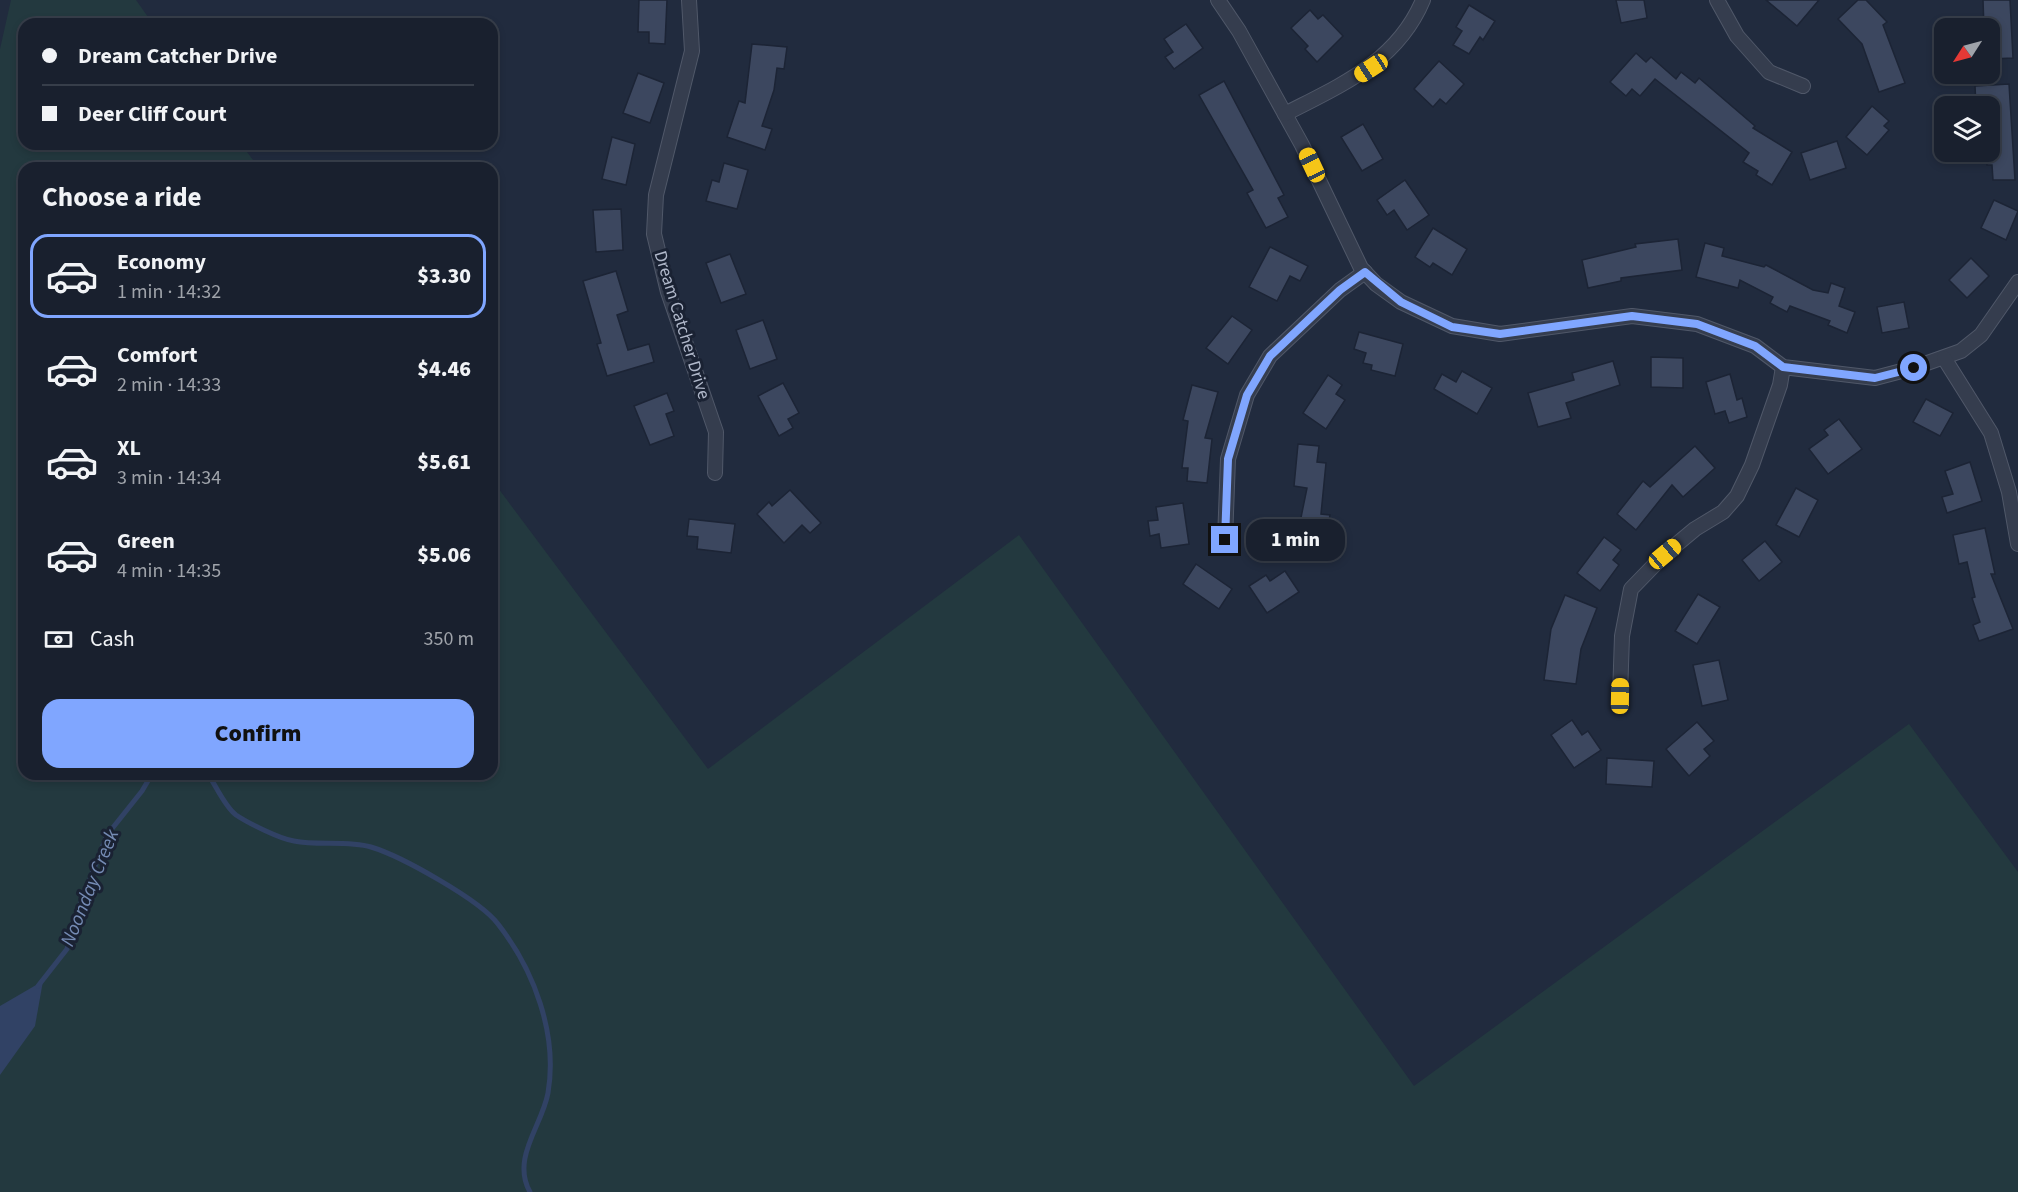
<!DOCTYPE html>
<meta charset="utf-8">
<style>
:root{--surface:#19202e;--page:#262d3a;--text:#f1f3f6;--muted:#9fa3aa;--line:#373e4a;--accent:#80a6ff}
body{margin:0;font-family:"Source Sans 3",sans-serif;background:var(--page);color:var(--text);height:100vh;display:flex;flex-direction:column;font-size:22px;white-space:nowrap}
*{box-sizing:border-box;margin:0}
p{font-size:20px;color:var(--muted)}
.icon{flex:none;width:33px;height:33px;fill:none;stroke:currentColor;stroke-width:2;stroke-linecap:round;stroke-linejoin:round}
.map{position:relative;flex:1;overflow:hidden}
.details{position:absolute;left:18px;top:162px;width:480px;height:618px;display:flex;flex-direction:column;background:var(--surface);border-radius:18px;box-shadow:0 3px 9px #0003,0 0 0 2px var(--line)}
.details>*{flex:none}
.banner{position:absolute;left:18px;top:18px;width:480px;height:132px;border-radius:18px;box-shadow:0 3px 9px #0003,0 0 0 2px var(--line);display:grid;align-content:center;height:132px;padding:0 24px;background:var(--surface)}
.needle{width:39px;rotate:234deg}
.controls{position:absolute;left:1934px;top:18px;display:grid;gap:12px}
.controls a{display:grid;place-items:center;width:66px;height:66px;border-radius:12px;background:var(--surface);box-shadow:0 3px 9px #0003,0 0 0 2px var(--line);font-size:30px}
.end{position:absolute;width:27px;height:27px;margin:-14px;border:8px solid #80a6ff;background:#111;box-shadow:0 0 0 3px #111}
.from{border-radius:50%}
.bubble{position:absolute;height:42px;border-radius:18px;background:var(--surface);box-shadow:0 3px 9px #0003,0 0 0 2px var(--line);font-size:20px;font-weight:800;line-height:42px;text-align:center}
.car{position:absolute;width:18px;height:36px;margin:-18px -9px;border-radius:8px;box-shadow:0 0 4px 2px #0007;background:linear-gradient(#f5c518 24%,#345 0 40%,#f5c518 0 76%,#345 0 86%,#f5c518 0)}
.banner b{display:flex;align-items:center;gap:21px;height:57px;font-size:22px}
.banner b+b{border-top:2px solid var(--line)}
.banner i{width:15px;height:15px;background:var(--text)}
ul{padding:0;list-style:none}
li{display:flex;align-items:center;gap:18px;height:84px;margin:0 12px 9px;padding:0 12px;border:3px solid transparent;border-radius:18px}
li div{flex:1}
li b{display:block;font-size:22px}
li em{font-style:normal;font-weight:800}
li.selected{border-color:var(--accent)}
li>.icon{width:54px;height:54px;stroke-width:1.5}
h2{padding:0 24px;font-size:27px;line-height:72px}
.pay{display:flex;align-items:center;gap:15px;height:66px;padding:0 24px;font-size:22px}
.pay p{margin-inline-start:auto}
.button{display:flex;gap:12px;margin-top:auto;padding:12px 24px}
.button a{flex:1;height:69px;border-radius:18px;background:var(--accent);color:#111;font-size:24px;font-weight:800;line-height:69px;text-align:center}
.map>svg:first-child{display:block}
.green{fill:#23393f}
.water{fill:#314265}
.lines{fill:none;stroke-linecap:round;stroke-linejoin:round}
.stream{stroke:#314265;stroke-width:5}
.building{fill:#3c475f;stroke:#1c2435;stroke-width:1.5}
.minor-casing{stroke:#505869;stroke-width:16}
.minor{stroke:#353d4e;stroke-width:14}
.route{stroke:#80a6ff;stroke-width:8}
.labels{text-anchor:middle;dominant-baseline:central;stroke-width:6;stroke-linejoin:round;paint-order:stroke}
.street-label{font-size:18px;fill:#b0b8ca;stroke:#1a2233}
.water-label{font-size:20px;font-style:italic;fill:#758bb4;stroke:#1a2233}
</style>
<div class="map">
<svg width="2018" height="1192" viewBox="0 0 2018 1192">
<rect width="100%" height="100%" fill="#212b3e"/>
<polygon class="green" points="11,0 136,0 153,24 24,24 24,144 241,144 259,168 24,168 24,774 492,774 492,480 708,769 1019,535 1414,1086 1909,724 2018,872 2018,1192 0,1192 0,49"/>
<polygon class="water" points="43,981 35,1026 0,1075 0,1006"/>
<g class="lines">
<g class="stream">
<path d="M 208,774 C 216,786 225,807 236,815 C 248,823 280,839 294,841 C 318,846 347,840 371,847 C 401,856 480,900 498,924 C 534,970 558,1034 548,1093 C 542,1126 511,1158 530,1192"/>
<polyline points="38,986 67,949 78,910 107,835 142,791 152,774"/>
</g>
</g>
<g class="building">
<polygon points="639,0 667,0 665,44 649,43 649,32 638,32"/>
<polygon points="1616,0 1644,0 1647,18 1621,23"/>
<polygon points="1766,0 1819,0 1797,26"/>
<polygon points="1858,0 1866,0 1887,22 1883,25 1905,83 1879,92 1862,44 1838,19"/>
<polygon points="1983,0 2010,0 2013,58 1991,59 1989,28 1984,28"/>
<polygon points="1469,5 1495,21 1483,40 1480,37 1469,54 1453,45 1462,31 1456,27"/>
<polygon points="1310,10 1318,19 1323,15 1343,36 1317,62 1305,49 1308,46 1291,28"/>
<polygon points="1186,24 1203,48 1174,69 1165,57 1173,52 1164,39"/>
<polygon points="752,44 787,47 784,69 777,68 774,90 762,126 772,129 765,150 727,137 739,101 745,103"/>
<polygon points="1636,53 1646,62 1651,57 1676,79 1681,72 1695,83 1699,78 1755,126 1753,128 1792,152 1772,185 1756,175 1758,171 1743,162 1749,153 1655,79 1640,96 1632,89 1626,96 1610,82"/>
<polygon points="1439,61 1464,84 1446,104 1440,99 1433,107 1414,89"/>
<polygon points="638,73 664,83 650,123 623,113"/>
<polygon points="1224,81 1284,195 1278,198 1288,217 1266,228 1247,193 1253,190 1199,95"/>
<polygon points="2009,84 2015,180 1993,180 1992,165 1987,165 1989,106 1976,106 1975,86"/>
<polygon points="1872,106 1889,121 1884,126 1889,130 1867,155 1846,137"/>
<polygon points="1363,124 1383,159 1362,171 1341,137"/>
<polygon points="612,137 635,144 626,185 602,179"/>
<polygon points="1837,141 1846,168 1810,180 1801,153"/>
<polygon points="724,163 748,170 737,209 706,201 712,180 719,182"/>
<polygon points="1405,180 1429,215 1407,230 1394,210 1387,215 1377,200"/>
<polygon points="1994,200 2018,211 2006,240 1981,228"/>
<polygon points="621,209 623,250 596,252 593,210"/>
<polygon points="1433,228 1467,249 1452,275 1433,263 1430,267 1415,257"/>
<polygon points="1678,239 1682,270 1621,278 1621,281 1588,288 1582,260 1636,247 1635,244"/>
<polygon points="1705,243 1724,248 1722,256 1764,267 1766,265 1813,290 1828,293 1831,283 1845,288 1839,306 1855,312 1847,333 1828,325 1830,321 1790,306 1787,312 1770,303 1773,297 1740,280 1738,288 1696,277"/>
<polygon points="1270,247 1308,266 1300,281 1290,276 1277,301 1249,287"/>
<polygon points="730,254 746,294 721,303 706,263"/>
<polygon points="1971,258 1989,276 1967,298 1949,280"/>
<polygon points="616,271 628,311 617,315 628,350 649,344 654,362 607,376 597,344 601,343 583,281"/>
<polygon points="1904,302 1909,328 1882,333 1877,307"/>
<polygon points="1232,316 1252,330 1228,364 1206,348"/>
<polygon points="763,320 777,359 750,369 736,330"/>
<polygon points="1359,332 1403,344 1395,376 1371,370 1372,365 1363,363 1366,353 1354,349"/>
<polygon points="1651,357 1683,358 1683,388 1651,387"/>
<polygon points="1613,361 1620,385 1566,403 1571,418 1538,427 1528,393 1574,380 1572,373"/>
<polygon points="1462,371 1492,388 1477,414 1434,389 1442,374 1456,382"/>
<polygon points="1730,374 1737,400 1742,398 1747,417 1729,423 1725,411 1715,414 1706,382"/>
<polygon points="1328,375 1342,385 1336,394 1345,400 1326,429 1303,413"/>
<polygon points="783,383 799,413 788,419 793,428 779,436 758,396"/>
<polygon points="1192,385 1218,392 1205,438 1212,439 1207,483 1187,481 1188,468 1182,468 1188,421 1183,420"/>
<polygon points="667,393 674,411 666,414 674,436 650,445 634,406"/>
<polygon points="1926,399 1953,413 1940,436 1913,422"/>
<polygon points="1839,419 1862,449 1828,474 1809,449 1828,435 1824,430"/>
<polygon points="1298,444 1319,446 1317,462 1326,463 1321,514 1330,515 1324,545 1314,543 1311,555 1294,552 1307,488 1294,486"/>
<polygon points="1695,446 1715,468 1683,497 1672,485 1636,530 1617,514 1643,481 1650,487"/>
<polygon points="1970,462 1982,501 1947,513 1942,497 1953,494 1945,471"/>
<polygon points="1796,488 1818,500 1799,537 1776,525"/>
<polygon points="790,490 821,523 810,533 802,525 784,543 757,514 769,502 772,506"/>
<polygon points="1183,503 1189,544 1161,548 1159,534 1150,536 1148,521 1158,520 1156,507"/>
<polygon points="689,519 735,524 731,553 697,549 698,537 687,536"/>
<polygon points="1985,528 1995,574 1991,574 2013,629 1979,641 1973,625 1980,622 1972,598 1975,597 1967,562 1959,564 1953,535"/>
<polygon points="1604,537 1621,550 1613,560 1619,565 1600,591 1577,573"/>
<polygon points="1765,541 1782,562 1759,581 1742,560"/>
<polygon points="1196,564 1232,589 1219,609 1183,584"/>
<polygon points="1285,571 1299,592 1267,613 1249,586 1266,575 1270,581"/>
<polygon points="1698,594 1720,607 1697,644 1675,631"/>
<polygon points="1565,595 1597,608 1581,649 1576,684 1544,680 1551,629"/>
<polygon points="1719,660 1728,700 1702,706 1693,665"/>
<polygon points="1572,720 1582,735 1588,731 1601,750 1574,768 1551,735"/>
<polygon points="1697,722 1714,741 1704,749 1710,756 1689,776 1666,749"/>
<polygon points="1607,758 1654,761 1652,787 1606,784"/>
</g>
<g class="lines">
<g class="minor-casing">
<g id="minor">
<polyline points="689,0 692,51 656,195 654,234 668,292 716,432 715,473"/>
<polyline points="1218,0 1239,31 1302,145 1361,268 1376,284 1401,302 1452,326 1500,334 1632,316 1697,324 1755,346 1783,367 1875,378 1913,368 1961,351 1981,335 2018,282"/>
<polyline points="1717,0 1737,36 1769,72 1803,86"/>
<path d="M 1285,114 C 1341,85 1397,62 1423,0"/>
<polyline points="1944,358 1991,433 2009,492 2018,544"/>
<polyline points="1225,540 1228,459 1247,395 1270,356 1340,290 1365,272"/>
<polyline points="1620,696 1622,636 1631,589 1665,554 1695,529 1723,512 1737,496 1752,465 1780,385 1783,367"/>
</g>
</g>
<use href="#minor" class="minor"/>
</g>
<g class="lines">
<polyline class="route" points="1225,540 1228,459 1247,395 1270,356 1340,290 1365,272 1401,302 1452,327 1500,334 1632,316 1697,324 1755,346 1783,367 1875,378 1914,368"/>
</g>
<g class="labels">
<g class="street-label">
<text transform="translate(682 325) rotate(73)">Dream Catcher Drive</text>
</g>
<g class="water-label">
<text transform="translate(90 888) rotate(-68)">Noonday Creek</text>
</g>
</g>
</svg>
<div class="controls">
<a><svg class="needle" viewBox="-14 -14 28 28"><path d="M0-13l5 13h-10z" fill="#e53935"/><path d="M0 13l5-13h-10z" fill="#9fa3aa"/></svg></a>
<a><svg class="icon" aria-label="layers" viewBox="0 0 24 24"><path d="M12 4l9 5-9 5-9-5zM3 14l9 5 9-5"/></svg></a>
</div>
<i class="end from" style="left:1914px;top:368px"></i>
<i class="end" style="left:1225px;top:540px"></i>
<div class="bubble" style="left:1246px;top:519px;width:99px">1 min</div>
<i class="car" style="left:1371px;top:68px;rotate:237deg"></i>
<i class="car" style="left:1312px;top:165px;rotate:335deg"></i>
<i class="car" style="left:1665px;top:554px;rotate:50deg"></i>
<i class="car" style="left:1620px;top:696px;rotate:1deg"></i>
<div class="banner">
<b><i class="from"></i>Dream Catcher Drive</b>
<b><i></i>Deer Cliff Court</b>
</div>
<section class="details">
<h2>Choose a ride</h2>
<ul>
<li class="selected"><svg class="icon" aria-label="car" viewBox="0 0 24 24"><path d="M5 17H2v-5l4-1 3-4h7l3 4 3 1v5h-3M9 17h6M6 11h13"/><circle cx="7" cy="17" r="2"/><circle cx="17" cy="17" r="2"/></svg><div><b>Economy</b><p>1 min · 14:32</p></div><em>$3.30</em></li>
<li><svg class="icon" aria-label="car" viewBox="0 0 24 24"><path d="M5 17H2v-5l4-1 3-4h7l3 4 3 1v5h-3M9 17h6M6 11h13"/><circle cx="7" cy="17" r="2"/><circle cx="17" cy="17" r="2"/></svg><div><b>Comfort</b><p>2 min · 14:33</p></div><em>$4.46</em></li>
<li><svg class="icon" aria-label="car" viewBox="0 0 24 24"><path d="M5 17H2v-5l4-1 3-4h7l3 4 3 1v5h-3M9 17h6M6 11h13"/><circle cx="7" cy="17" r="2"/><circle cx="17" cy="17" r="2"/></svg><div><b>XL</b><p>3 min · 14:34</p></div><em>$5.61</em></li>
<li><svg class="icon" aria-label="car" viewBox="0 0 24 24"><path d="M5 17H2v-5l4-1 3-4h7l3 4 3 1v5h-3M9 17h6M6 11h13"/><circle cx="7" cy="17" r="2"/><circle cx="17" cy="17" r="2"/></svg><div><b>Green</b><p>4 min · 14:35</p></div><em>$5.06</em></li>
</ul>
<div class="pay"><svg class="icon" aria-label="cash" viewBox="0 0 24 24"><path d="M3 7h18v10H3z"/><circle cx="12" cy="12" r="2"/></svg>Cash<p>350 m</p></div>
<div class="button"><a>Confirm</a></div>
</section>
</div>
